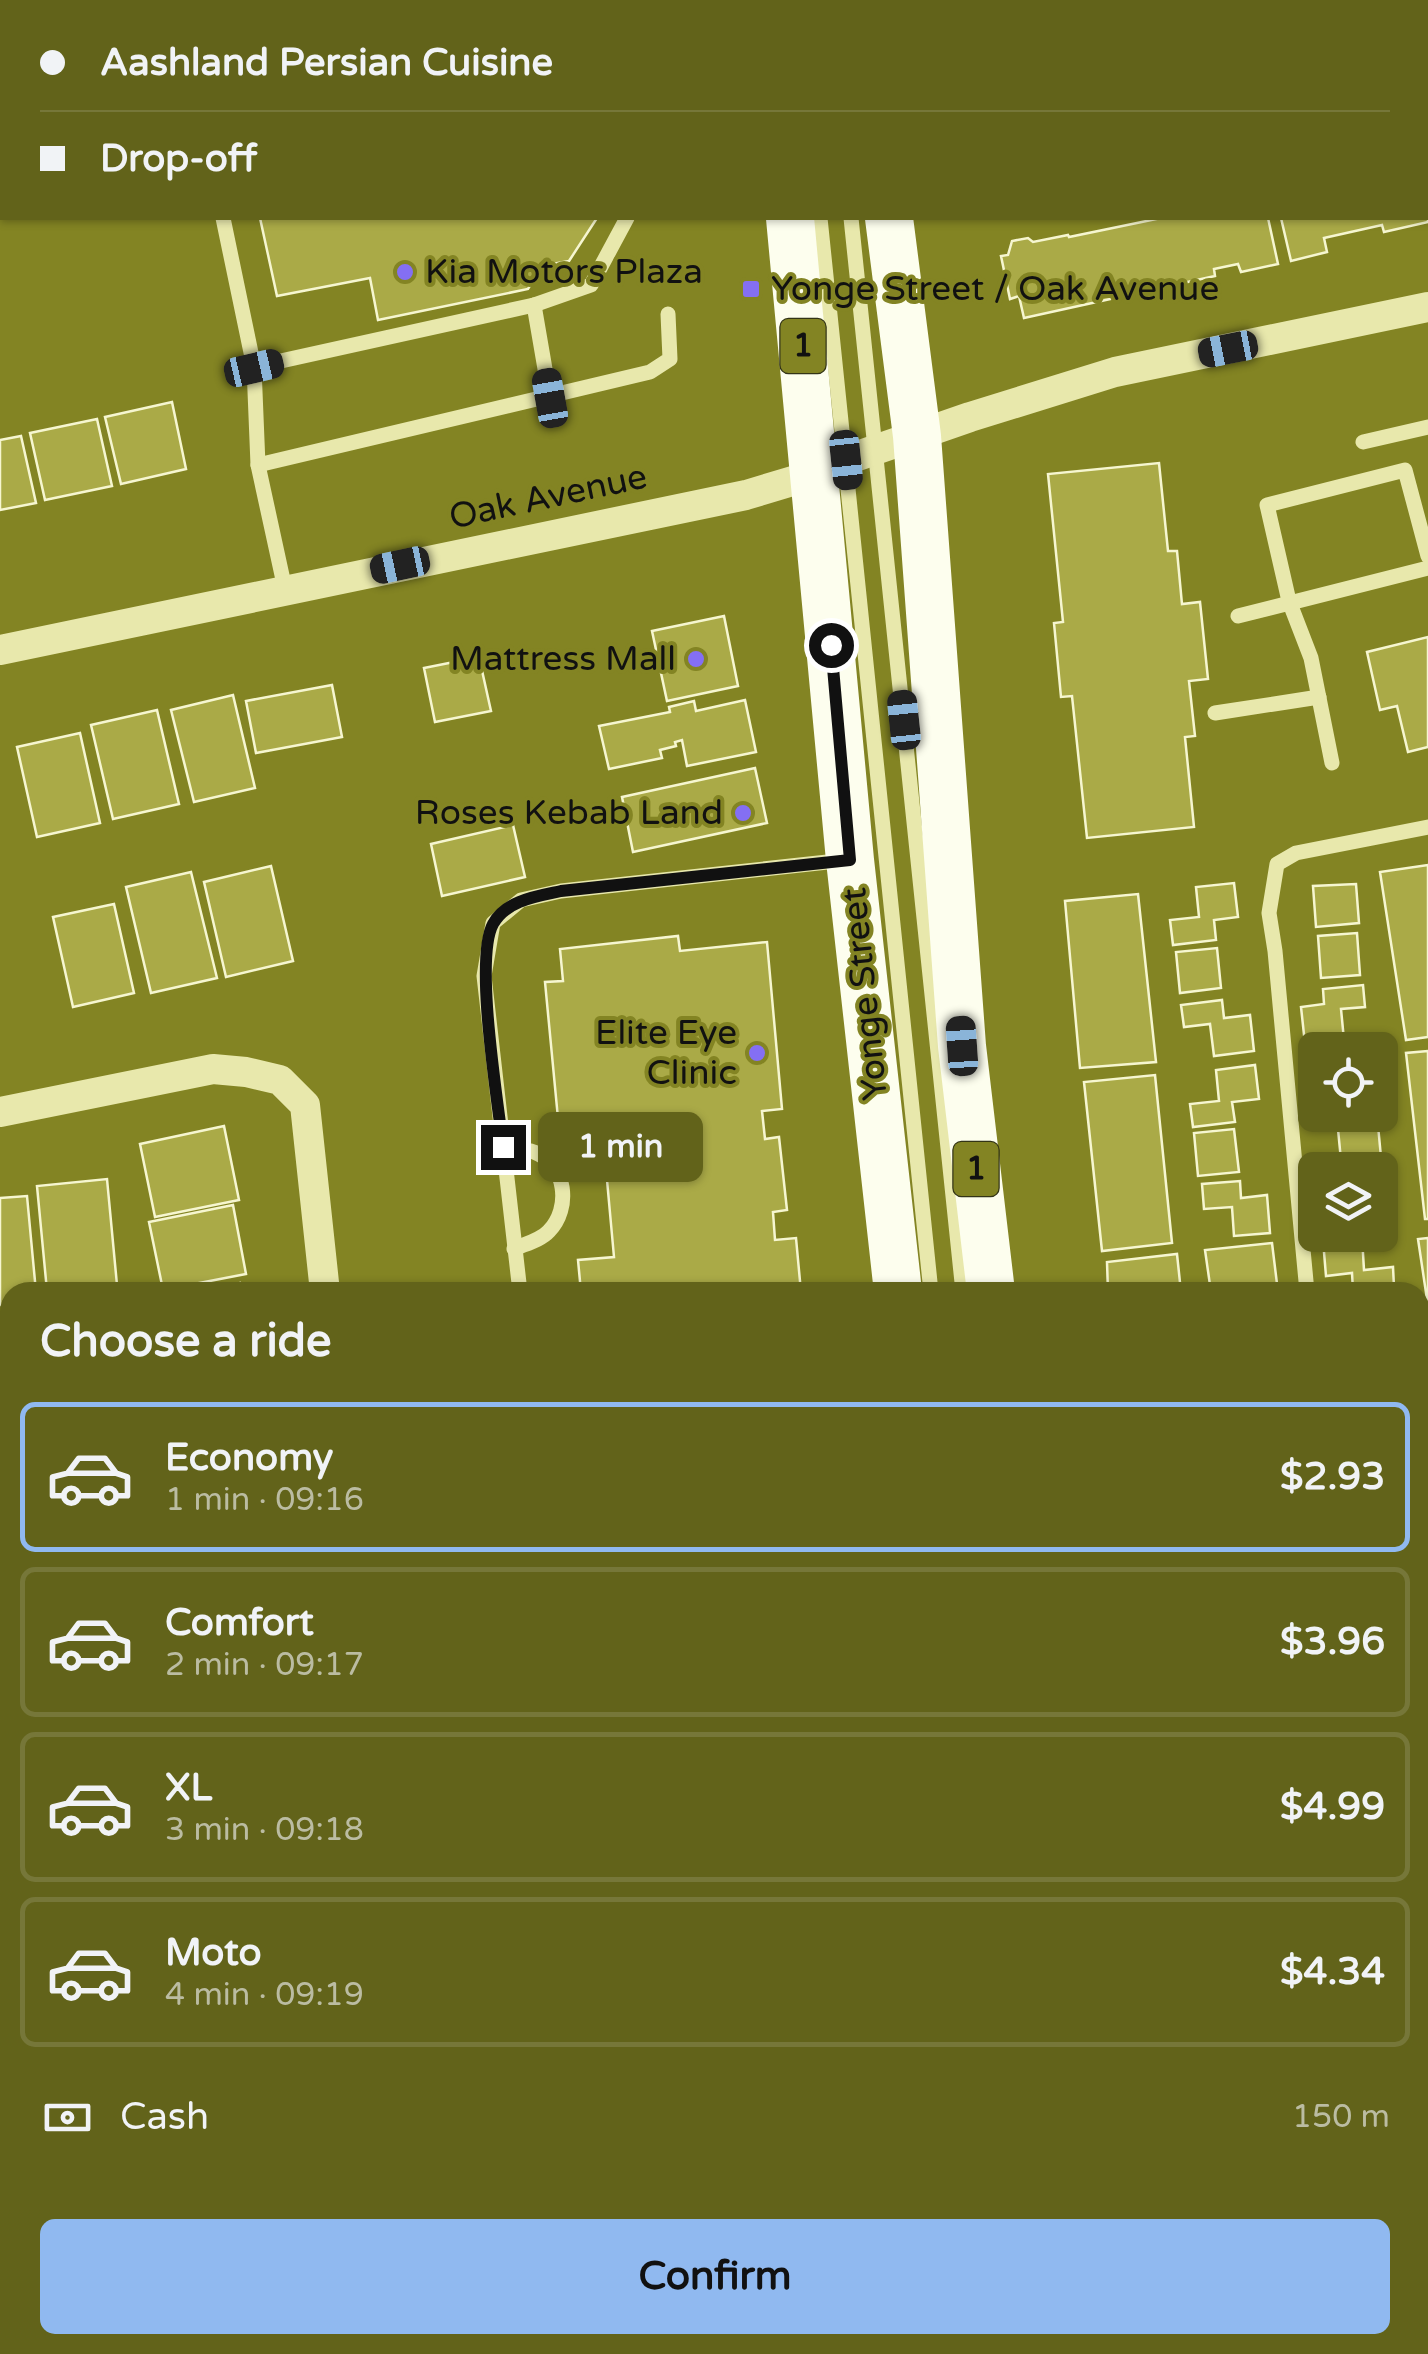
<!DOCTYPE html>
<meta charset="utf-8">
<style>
:root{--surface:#62631a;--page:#6b6c27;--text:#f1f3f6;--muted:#bbbca2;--line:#767739;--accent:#90b9f0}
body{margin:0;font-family:"Varela Round",sans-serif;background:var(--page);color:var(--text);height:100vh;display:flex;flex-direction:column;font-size:38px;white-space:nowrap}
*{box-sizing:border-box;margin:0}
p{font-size:32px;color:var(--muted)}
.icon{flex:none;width:55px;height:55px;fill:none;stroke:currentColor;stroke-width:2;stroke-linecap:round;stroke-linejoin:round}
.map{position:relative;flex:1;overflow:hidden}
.panel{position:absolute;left:0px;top:1282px;width:1430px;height:1072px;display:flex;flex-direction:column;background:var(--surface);border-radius:30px 30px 0 0;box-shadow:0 2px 8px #0004}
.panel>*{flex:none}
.top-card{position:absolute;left:0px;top:0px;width:1430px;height:220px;box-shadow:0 2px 8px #0004;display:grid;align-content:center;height:220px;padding:0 40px;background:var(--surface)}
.tools{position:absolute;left:1298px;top:1032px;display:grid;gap:20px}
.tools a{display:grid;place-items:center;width:100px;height:100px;border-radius:15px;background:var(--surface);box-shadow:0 2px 8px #0004;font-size:50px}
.end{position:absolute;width:45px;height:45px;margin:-22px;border:12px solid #111;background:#fff;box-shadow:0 0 0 5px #fff}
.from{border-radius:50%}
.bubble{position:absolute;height:70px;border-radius:15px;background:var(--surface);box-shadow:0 2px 8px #0004;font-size:32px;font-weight:700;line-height:70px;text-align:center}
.car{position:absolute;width:30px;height:60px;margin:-30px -15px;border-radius:12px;box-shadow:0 0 8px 2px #0007;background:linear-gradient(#222 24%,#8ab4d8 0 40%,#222 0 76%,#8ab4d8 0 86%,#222 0)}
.top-card b{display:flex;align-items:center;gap:35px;height:95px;font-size:38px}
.top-card b+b{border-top:2px solid var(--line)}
.top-card i{width:25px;height:25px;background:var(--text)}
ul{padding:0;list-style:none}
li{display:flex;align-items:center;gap:30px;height:150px;margin:0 20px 15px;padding:0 20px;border:5px solid var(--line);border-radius:15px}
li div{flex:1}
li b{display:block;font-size:38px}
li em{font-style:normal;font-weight:700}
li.selected{border-color:var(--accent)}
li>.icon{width:90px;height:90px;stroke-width:1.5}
h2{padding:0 40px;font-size:45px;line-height:120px}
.pay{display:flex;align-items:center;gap:25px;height:110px;padding:0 40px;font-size:38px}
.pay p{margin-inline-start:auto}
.button{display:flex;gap:20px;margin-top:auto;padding:20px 40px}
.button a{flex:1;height:115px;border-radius:15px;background:var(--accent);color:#111;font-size:40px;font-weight:700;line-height:115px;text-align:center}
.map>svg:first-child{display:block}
.building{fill:#aaaa47;stroke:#f6f6d0;stroke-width:2.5}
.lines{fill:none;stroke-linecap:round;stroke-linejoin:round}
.lane{stroke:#e8e8ac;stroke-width:15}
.street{stroke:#e8e8ac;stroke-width:30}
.primary{stroke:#fdfeee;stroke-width:48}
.route{stroke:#111;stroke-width:12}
.poi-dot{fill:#846ff3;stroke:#838423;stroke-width:4}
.labels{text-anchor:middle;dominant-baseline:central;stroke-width:8;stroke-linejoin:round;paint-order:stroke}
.shield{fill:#838423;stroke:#333416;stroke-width:2.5}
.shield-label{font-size:32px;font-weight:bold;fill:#111}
.poi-label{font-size:35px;fill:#111;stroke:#838423;text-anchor:end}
.street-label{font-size:35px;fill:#111;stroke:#838423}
</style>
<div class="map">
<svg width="1428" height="2354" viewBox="0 0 1428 2354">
<rect width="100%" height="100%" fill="#838423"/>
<g class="building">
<polygon points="217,0 357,0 343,2"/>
<polygon points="1137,0 1331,0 1331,2 1126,2"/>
<polygon points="1378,0 1428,0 1428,16 1428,2 1378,2"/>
<polygon points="1428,142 1428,222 1384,232 1382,225 1324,238 1327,252 1291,261 1281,218 1428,218"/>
<polygon points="260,218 597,218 569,261 542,266 528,289 378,320 370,278 277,296"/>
<polygon points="1161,218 1268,218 1278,264 1241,272 1238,264 1214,269 1215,276 1024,318 1019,296 1010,299 1001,256 1008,255 1012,241 1028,238 1033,242 1068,235 1069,237"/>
<polygon points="172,402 186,469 121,484 105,417"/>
<polygon points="97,419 112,486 45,500 30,433"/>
<polygon points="21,436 36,503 0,510 0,440"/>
<polygon points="1159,463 1168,551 1177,551 1182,604 1200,602 1208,679 1189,681 1195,736 1185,737 1194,827 1087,838 1072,696 1061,697 1054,623 1063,622 1048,474"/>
<polygon points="724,616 738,686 667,701 652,631"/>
<polygon points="1428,637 1428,747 1408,752 1397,706 1380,710 1367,652"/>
<polygon points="479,657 491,711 435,722 424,668"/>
<polygon points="332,685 342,737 256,753 246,701"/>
<polygon points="233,695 255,788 194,802 171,710"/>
<polygon points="745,700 756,752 687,766 682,740 675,742 676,746 660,750 662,758 609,769 599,726 670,712 669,707 694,701 696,711"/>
<polygon points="157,710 179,804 113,819 91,725"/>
<polygon points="80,733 100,823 37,837 17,747"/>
<polygon points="755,768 767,823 633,852 622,797"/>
<polygon points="513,825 525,877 442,896 431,844"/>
<polygon points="1428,865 1428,1037 1406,1040 1380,872"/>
<polygon points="271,866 293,961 226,977 204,882"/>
<polygon points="191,872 217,978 151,993 126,887"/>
<polygon points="1234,883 1238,917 1214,920 1216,940 1173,945 1170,920 1199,917 1196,887"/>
<polygon points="1356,884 1359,923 1316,927 1313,886"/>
<polygon points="1138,894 1156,1062 1080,1068 1065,901"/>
<polygon points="114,904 134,993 73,1007 53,917"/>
<polygon points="1357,933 1360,975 1321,978 1318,936"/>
<polygon points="678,936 680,951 767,942 782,1109 762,1111 765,1139 779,1137 787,1210 773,1212 775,1240 796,1238 801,1292 577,1292 581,1292 578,1260 614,1257 602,1125 559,1129 545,982 563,981 560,949"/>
<polygon points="1217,948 1221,988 1180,993 1176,952"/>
<polygon points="1363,985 1365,1007 1341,1009 1344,1040 1305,1044 1301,1007 1324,1004 1323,989"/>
<polygon points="1222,1000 1224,1018 1250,1015 1254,1051 1214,1056 1210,1024 1184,1027 1181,1005"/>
<polygon points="1428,1051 1428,1219 1425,1219 1406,1053"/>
<polygon points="1315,1056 1315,1094 1307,1095 1303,1057"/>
<polygon points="1255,1065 1259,1099 1232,1102 1235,1122 1193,1127 1190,1104 1219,1101 1216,1070"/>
<polygon points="1155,1075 1172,1243 1102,1251 1084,1082"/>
<polygon points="1377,1115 1381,1157 1341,1160 1337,1119"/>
<polygon points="224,1126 239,1200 155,1217 140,1144"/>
<polygon points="1234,1129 1239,1172 1198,1176 1194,1133"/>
<polygon points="107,1179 117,1285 47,1291 37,1186"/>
<polygon points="1240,1181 1241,1198 1267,1195 1270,1233 1234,1236 1232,1207 1204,1209 1202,1184"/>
<polygon points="27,1196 36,1292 10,1292 10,1305 0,1305 0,1198"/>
<polygon points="233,1205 246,1274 163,1290 149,1222"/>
<polygon points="1362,1237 1364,1270 1393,1267 1394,1287 1353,1291 1352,1273 1326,1276 1323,1240"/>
<polygon points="1428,1238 1428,1306 1418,1239"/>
<polygon points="1272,1243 1278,1292 1211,1292 1205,1250"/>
<polygon points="1177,1254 1181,1292 1108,1292 1107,1262"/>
<polygon points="240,1283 242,1292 195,1292"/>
<polygon points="10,1494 10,1606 0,1607 0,1495"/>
<polygon points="1428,1583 1428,1608 1420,1609 1420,1584"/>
<polygon points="1420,1627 1428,1627 1428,1666 1420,1667"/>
<polygon points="1428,1684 1428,1706 1420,1707 1420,1685"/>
<polygon points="1428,1783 1428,1808 1420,1808 1420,1784"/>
<polygon points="1428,1817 1428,1858 1420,1859 1420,1818"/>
<polygon points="1428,1869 1428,1909 1420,1910 1420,1870"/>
<polygon points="10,1879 10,1975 0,1977 0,1881"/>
<polygon points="1420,1920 1428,1920 1428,1978 1420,1979"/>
<polygon points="1428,1987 1428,2032 1427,2023 1420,2023 1420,1988"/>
<polygon points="10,2094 10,2195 0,2196 0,2096"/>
<polygon points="1428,2121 1428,2160 1420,2160 1420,2122"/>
<rect x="1420" y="2173" width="8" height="33"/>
<polygon points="321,2345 411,2345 413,2354 323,2354"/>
<polygon points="732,2345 844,2345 845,2354 734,2354"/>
<polygon points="1205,2345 1279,2345 1281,2354 1206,2354"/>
<polygon points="1319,2345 1359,2345 1320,2350"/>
</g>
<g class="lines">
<g class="lane">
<polyline points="70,0 70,2"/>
<polyline points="797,0 797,2"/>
<polyline points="829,0 830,2"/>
<polyline points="508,2 518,0"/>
<polyline points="223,218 254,367 534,305 591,285 627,218"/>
<polyline points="820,218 931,1292"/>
<polyline points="851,218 963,1292"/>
<polyline points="534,305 550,398"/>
<polyline points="254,367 258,465 285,589"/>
<polyline points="1363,442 1428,427"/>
<polyline points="258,465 650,372 670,359 668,314"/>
<polyline points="1238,616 1428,568"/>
<polyline points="1215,713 1319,697"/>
<polyline points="1332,763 1311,658 1289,601 1267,505 1405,470 1428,556"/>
<path d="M 503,1147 C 513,1149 525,1149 534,1152 C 567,1165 571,1208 549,1231 C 541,1240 525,1244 514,1249"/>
<polyline points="520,1292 484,976 493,923 521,900 561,891 846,860"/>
<polyline points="1307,1292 1275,951 1269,913 1277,864 1296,853 1428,827"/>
<polyline points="1420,2336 1428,2343"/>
<polyline points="496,2345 497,2354"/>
<polyline points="1055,2345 1055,2354"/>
</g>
<g class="street">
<polyline points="981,0 982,2"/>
<polyline points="0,650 746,495 816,474 846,460 970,417 1115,372 1428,307"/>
<polyline points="0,1112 213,1069 246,1072 280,1080 305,1105 325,1292"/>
<polyline points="1420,1473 1428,1472"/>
<polyline points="0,1724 10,1721"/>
<polyline points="0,2308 10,2306"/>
<polyline points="200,2345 202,2354"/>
</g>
<g class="primary">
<polyline points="769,0 769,2"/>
<polyline points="862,0 862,2"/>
<polyline points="790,218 850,860 898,1292"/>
<polyline points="889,218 917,436 962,1046 991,1292"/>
<polyline points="1008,2345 1009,2354"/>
<polyline points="1122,2345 1122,2354"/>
</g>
</g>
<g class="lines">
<path class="route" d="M 503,1147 C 498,1102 474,959 493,924 C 506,900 538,896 561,891 L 850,860 L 831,645"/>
</g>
<g class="poi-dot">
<circle cx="405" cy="272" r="10"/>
<rect x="741" y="279" width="20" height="20" rx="5"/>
<circle cx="696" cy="659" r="10"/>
<circle cx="743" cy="813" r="10"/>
<circle cx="757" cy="1053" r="10"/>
</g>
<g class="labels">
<g class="shield">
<rect x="780.5" y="319" width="45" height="54" rx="8"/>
<rect x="953.5" y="1142" width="45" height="54" rx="8"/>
</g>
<g class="shield-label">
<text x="803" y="346">1</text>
<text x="976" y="1169">1</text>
</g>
<g class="poi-label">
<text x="425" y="272" text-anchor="start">Kia Motors Plaza</text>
<text x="771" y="289" text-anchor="start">Yonge Street / Oak Avenue</text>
<text x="676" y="659">Mattress Mall</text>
<text x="723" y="813">Roses Kebab Land</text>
<text x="737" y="1033">Elite Eye<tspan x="737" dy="40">Clinic</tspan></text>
</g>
<g class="street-label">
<text transform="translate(548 497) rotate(-12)">Oak Avenue</text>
<text transform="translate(865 994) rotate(-96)">Yonge Street</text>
</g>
</g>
</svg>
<div class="tools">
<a><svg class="icon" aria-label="locate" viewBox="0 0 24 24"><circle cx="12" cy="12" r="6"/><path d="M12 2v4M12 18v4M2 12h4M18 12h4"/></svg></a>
<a><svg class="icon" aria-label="layers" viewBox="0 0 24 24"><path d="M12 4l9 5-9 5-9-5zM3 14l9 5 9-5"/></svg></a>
</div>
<i class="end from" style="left:831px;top:645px"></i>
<i class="end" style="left:503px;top:1147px"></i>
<div class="bubble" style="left:538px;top:1112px;width:165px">1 min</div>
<i class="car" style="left:1228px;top:349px;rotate:259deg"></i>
<i class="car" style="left:254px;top:368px;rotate:77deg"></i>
<i class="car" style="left:550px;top:398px;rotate:350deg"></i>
<i class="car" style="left:846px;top:460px;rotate:174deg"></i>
<i class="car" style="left:400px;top:565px;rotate:258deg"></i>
<i class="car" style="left:904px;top:720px;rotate:354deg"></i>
<i class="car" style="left:962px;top:1046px;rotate:356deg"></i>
<div class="top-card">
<b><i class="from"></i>Aashland Persian Cuisine</b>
<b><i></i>Drop-off</b>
</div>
<section class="panel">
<h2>Choose a ride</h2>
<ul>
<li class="selected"><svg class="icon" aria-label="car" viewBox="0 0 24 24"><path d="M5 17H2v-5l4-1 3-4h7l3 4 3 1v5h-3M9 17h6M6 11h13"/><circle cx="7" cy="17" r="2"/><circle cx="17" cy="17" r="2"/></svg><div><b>Economy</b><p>1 min · 09:16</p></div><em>$2.93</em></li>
<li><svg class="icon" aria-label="car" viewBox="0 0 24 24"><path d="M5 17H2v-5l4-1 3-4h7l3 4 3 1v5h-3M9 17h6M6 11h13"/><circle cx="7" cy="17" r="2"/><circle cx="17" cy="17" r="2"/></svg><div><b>Comfort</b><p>2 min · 09:17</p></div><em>$3.96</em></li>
<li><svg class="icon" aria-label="car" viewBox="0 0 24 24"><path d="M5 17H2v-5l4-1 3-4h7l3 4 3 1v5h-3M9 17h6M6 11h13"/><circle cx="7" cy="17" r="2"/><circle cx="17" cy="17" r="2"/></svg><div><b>XL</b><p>3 min · 09:18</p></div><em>$4.99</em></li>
<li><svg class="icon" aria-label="car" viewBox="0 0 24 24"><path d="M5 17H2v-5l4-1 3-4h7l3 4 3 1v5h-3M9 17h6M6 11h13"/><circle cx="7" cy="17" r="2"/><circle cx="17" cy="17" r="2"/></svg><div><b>Moto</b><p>4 min · 09:19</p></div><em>$4.34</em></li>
</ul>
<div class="pay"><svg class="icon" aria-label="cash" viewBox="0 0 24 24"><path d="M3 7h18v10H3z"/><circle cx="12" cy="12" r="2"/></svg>Cash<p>150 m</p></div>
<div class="button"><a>Confirm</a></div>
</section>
</div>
